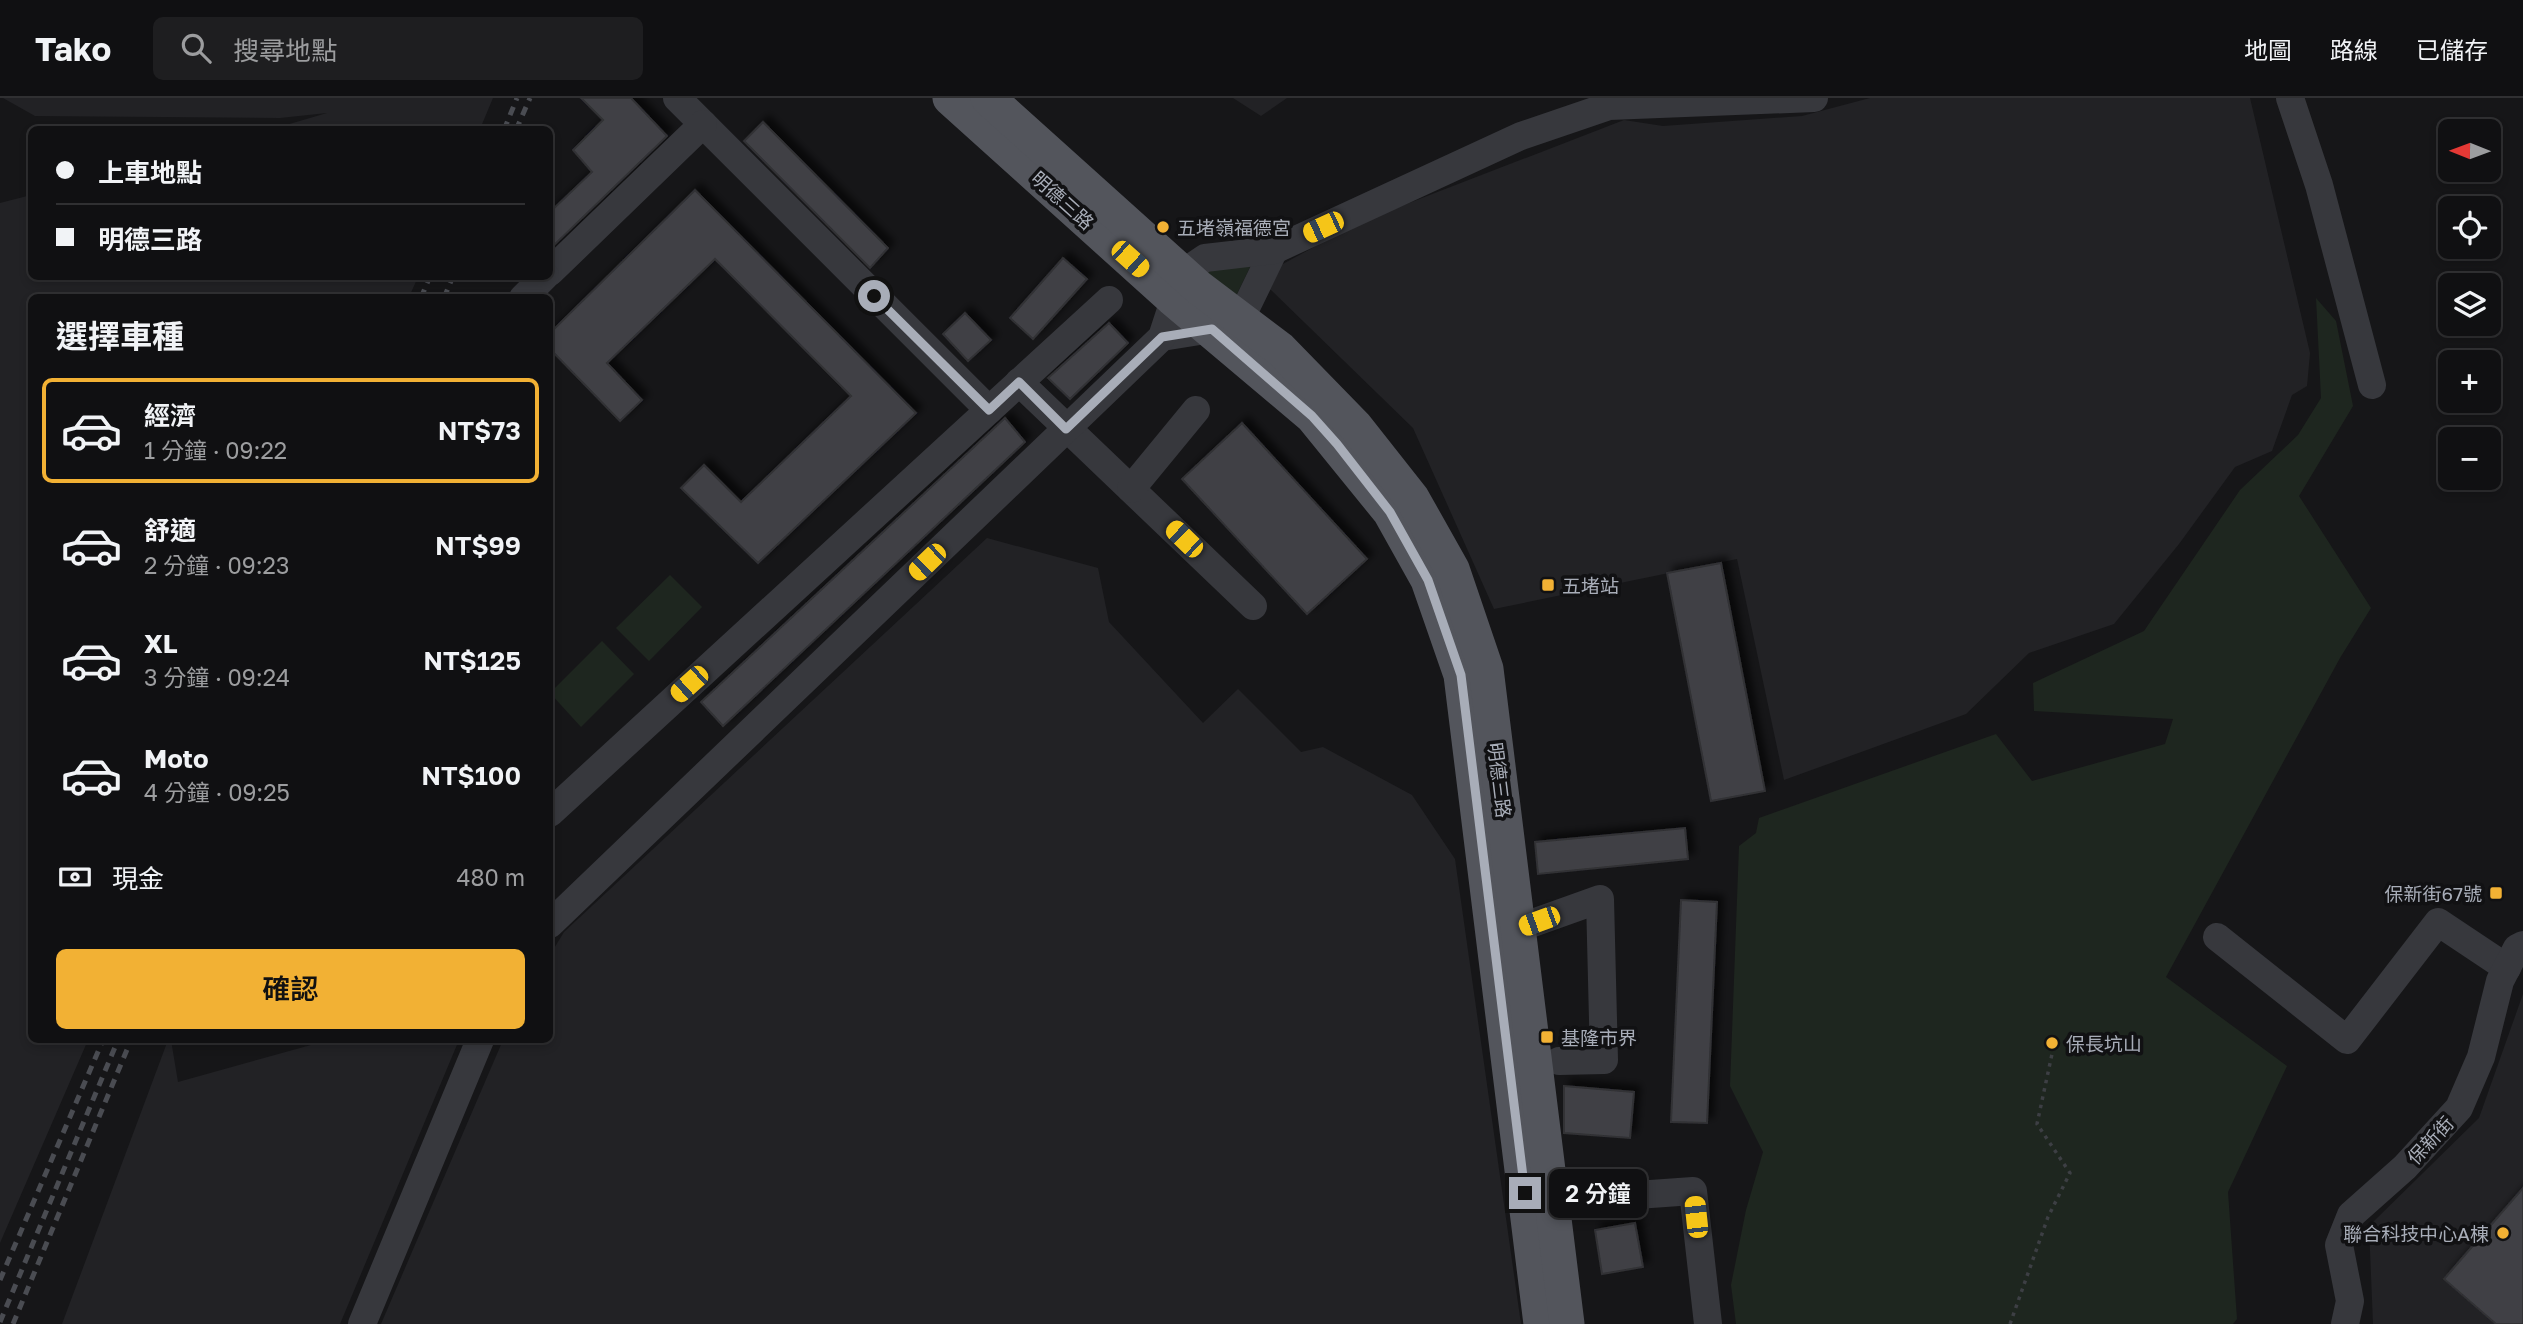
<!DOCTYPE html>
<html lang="zh-TW">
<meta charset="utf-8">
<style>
:root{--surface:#101012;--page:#1e1e20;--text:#f1f3f6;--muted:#9c9d9f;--line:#303032;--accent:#f2b134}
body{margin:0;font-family:"Golos Text","Noto Sans TC",sans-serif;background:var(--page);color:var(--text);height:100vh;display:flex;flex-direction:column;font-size:26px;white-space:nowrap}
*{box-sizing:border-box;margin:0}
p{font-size:23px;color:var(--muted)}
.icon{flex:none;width:38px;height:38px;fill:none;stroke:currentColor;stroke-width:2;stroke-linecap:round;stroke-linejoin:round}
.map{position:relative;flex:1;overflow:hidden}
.drawer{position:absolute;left:28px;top:196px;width:525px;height:749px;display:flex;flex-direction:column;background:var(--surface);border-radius:10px;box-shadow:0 4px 10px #0003,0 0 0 2px var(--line)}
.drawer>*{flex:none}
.banner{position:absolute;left:28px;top:28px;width:525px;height:154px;border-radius:10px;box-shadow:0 4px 10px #0003,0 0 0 2px var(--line);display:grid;align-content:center;height:154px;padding:0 28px;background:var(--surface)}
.needle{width:46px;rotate:271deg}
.tools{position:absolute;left:2438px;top:21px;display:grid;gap:14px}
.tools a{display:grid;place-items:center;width:63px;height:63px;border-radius:10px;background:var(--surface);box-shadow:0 4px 10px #0003,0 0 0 2px var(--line);font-size:35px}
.end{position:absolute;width:32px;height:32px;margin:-16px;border:9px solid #a8adb8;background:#111;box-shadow:0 0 0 4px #111}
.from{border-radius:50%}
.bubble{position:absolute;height:49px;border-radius:10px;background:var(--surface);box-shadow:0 4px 10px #0003,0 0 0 2px var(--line);font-size:23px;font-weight:600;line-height:49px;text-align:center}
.car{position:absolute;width:21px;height:42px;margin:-21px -10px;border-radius:9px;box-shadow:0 0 5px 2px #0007;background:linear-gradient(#f5c518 24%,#345 0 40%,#f5c518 0 76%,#345 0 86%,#f5c518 0)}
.banner b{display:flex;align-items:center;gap:24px;height:66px;font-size:26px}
.banner b+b{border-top:2px solid var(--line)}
.banner i{width:18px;height:18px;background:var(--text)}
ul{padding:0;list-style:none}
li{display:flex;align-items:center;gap:21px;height:105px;margin:0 14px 10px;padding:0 14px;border:4px solid transparent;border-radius:10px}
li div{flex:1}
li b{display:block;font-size:26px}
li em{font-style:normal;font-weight:600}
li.on{border-color:var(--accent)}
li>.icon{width:63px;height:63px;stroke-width:1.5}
h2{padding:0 28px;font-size:32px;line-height:84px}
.pay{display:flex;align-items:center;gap:18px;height:77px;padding:0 28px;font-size:26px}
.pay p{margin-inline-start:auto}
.cta{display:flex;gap:14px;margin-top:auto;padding:14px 28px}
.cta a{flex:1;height:80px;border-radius:10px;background:var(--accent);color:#111;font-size:28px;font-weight:600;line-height:80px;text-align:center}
header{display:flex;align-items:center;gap:42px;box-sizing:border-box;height:98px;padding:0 35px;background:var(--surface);border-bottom:2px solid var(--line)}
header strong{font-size:33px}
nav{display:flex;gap:38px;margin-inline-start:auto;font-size:24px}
.search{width:490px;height:63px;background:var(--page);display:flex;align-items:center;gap:18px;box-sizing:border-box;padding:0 24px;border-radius:10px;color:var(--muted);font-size:26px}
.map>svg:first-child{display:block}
.built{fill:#222225}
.green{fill:#1e261f}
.building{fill:#404145;stroke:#303034;stroke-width:2;filter:url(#shadow)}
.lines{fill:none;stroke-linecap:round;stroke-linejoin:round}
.path{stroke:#3d3f44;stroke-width:3.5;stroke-dasharray:3.5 5;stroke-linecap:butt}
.minor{stroke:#37383d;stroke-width:28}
.major{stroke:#53555c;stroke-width:35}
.rail{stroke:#4a4c52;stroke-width:5;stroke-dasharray:9 7;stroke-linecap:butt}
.route{stroke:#a8adb8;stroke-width:9}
.poi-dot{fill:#f2b134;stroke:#111113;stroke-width:2.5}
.labels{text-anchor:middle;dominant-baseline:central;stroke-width:7;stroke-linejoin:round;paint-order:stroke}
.street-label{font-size:19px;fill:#a8adb8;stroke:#111113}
.poi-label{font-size:19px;fill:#a8adb8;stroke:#111113;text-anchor:start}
</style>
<header>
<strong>Tako</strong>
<div class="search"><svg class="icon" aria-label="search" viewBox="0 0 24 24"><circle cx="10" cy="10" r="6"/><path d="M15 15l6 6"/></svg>搜尋地點</div>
<nav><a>地圖</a><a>路線</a><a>已儲存</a></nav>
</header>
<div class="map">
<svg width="2523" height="1226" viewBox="0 0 2523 1226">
<defs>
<filter id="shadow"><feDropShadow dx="6" dy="-6" stdDeviation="3.5" flood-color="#0009"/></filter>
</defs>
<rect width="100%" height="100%" fill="#161618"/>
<g class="built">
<polygon points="3,0 493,0 480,31 269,32 327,15 280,20 35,18"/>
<polygon points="1233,0 1287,0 1261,18"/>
<polygon points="1870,0 2250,0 2310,255 2307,288 2292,297 2272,353 2235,369 2179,446 2114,526 2029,555 1966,616 1784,682 1737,461 1494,511 1413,330 1270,191 1281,167 1360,124 1624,22 1663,28 1802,18"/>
<polygon points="31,97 32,178 418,179 409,199 32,200 32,942 88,942 0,1145 0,105"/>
<polygon points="987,440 1098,470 1109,524 1203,625 1238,591 1301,654 1323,649 1412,697 1455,761 1521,1226 381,1226 503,942 550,942 550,857 564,834"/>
<polygon points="2523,896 2523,1226 2373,1226 2369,1128 2479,1020"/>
<polygon points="168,942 171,942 178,984 329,942 459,942 340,1226 62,1226"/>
</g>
<g class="green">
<polygon points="1252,165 1236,198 1205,173"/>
<polygon points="2316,200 2336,223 2353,308 2299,398 2371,510 2340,560 2166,879 2287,968 2228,1094 2237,1221 2233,1226 1736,1226 1731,1187 1746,1112 1763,1054 1730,988 1739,748 1756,735 1759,720 1996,636 2032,683 2165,646 2173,621 2034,613 2033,585 2144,533 2240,392 2298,337 2321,300"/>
<polygon points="670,477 702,509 649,563 616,530"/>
<polygon points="602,543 634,576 581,629 550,595"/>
</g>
<g class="building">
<polygon points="581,0 631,0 667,38 550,151 550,114 592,74 573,52 603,22"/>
<polygon points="763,24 888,150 870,170 744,43"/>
<polygon points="695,92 916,315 758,465 681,390 704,367 741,404 851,298 715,161 607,265 642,302 620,323 550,251 550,235"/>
<polygon points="1063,160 1087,181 1033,241 1010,220"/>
<polygon points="965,215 991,242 968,263 943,236"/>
<polygon points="1109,225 1128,245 1070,301 1048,280"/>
<polygon points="1005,320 1025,344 723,628 701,604"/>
<polygon points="1242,325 1367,461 1307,516 1182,381"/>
<polygon points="1721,465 1765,693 1711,703 1667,475"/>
<polygon points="1685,730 1688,761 1538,776 1535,744"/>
<polygon points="1681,802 1717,804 1707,1025 1671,1024"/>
<polygon points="1564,988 1634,994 1630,1040 1564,1035"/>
<polygon points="2523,1090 2523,1226 2496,1226 2444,1181"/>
<polygon points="1635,1125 1643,1169 1602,1176 1595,1132"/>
</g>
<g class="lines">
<polyline class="path" points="2010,1226 2048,1119 2070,1075 2037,1026 2055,942"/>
<g class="minor">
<polyline points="677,0 989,312"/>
<polyline points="2290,0 2319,87 2372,287"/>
<polyline points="550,174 703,26"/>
<polyline points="523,200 545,178"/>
<polyline points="1162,239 1212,231 1241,220 1274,152"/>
<polyline points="1019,284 1253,508"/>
<polyline points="1131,391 1196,312"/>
<polyline points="550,715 1109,202"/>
<polyline points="550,826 1162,239 1183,175 1205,160 1274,152 1521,38 1609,8 1814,0"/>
<polyline points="1519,830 1600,801 1604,962 1559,963"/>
<polyline points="2217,839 2347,942 2438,824 2507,870"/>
<polyline points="1552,1103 1693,1093 1708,1226"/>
<polyline points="362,1226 480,942"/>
<polyline points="2345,1226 2350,1203 2339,1147 2351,1117 2405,1069 2459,1010 2481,959 2500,883 2517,850 2523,847"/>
</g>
<g class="major">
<polyline points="950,0 1172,200 1312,318 1390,414 1428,482 1461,577 1541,1226"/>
<polyline points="988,0 1198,189 1280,251 1356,329 1412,400 1452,471 1486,571 1567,1226"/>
</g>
<g class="rail">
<polyline points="504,32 517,0"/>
<polyline points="516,32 530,0"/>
<polyline points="421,200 430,178"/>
<polyline points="444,200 453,178"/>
<polyline points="0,1182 103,942"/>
<polyline points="0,1224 118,942"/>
<polyline points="13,1226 131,942"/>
</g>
</g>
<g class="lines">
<polyline class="route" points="874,198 989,312 1019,284 1066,331 1162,239 1212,231 1312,318 1337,346 1390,414 1428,482 1461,577 1525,1095"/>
</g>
<g class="poi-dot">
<circle cx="1163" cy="129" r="7"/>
<rect x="1541" y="480" width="14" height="14" rx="3.5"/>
<rect x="2489" y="788" width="14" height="14" rx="3.5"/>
<rect x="1540" y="932" width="14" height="14" rx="3.5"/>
<circle cx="2052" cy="945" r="7"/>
<circle cx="2503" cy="1135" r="7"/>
</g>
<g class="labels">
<g class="street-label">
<text transform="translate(1063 102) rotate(42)">明德三路</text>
<text transform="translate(1500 682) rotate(83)">明德三路</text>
<text transform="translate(2430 1042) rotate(-47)">保新街</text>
</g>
<g class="poi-label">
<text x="1177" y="129">五堵嶺福德宮</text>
<text x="1562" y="487">五堵站</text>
<text x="2482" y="795" text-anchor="end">保新街67號</text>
<text x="1561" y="939">基隆市界</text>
<text x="2066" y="945">保長坑山</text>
<text x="2489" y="1135" text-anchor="end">聯合科技中心A棟</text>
</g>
</g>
</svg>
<div class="tools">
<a><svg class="needle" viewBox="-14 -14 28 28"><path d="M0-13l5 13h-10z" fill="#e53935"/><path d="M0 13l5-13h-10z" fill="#9c9d9f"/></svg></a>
<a><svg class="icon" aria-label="locate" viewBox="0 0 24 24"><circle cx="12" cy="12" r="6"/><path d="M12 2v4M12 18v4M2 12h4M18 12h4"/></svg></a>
<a><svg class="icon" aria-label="layers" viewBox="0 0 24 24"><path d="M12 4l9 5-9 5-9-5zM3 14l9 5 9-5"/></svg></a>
<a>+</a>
<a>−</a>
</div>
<i class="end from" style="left:874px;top:198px"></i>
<i class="end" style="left:1525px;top:1095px"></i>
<div class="bubble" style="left:1549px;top:1071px;width:98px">2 分鐘</div>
<i class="car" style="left:1323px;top:129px;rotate:245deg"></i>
<i class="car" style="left:1130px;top:161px;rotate:132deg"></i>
<i class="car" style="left:1184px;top:441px;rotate:314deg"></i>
<i class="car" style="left:927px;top:464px;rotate:226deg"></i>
<i class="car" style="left:689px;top:586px;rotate:228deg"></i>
<i class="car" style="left:1539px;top:823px;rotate:250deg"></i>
<i class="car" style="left:1696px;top:1119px;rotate:354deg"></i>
<div class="banner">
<b><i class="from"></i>上車地點</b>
<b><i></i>明德三路</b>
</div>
<section class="drawer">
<h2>選擇車種</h2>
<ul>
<li class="on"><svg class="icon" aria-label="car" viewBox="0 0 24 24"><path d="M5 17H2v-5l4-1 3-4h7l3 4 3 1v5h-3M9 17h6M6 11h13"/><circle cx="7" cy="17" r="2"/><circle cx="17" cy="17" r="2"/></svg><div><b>經濟</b><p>1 分鐘 · 09:22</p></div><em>NT$73</em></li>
<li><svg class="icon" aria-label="car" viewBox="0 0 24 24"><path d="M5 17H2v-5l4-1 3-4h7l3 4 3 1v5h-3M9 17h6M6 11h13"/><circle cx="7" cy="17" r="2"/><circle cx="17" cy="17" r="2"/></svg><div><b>舒適</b><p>2 分鐘 · 09:23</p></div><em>NT$99</em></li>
<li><svg class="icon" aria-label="car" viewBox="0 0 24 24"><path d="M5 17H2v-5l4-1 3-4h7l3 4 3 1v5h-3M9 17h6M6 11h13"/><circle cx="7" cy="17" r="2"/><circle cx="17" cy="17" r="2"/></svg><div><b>XL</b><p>3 分鐘 · 09:24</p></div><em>NT$125</em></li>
<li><svg class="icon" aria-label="car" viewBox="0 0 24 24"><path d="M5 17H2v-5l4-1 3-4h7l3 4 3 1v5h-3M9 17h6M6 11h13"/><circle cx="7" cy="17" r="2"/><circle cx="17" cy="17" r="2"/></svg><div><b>Moto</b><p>4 分鐘 · 09:25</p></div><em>NT$100</em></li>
</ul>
<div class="pay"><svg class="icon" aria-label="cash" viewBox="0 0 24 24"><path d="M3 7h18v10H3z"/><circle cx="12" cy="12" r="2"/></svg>現金<p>480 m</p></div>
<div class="cta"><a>確認</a></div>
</section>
</div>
